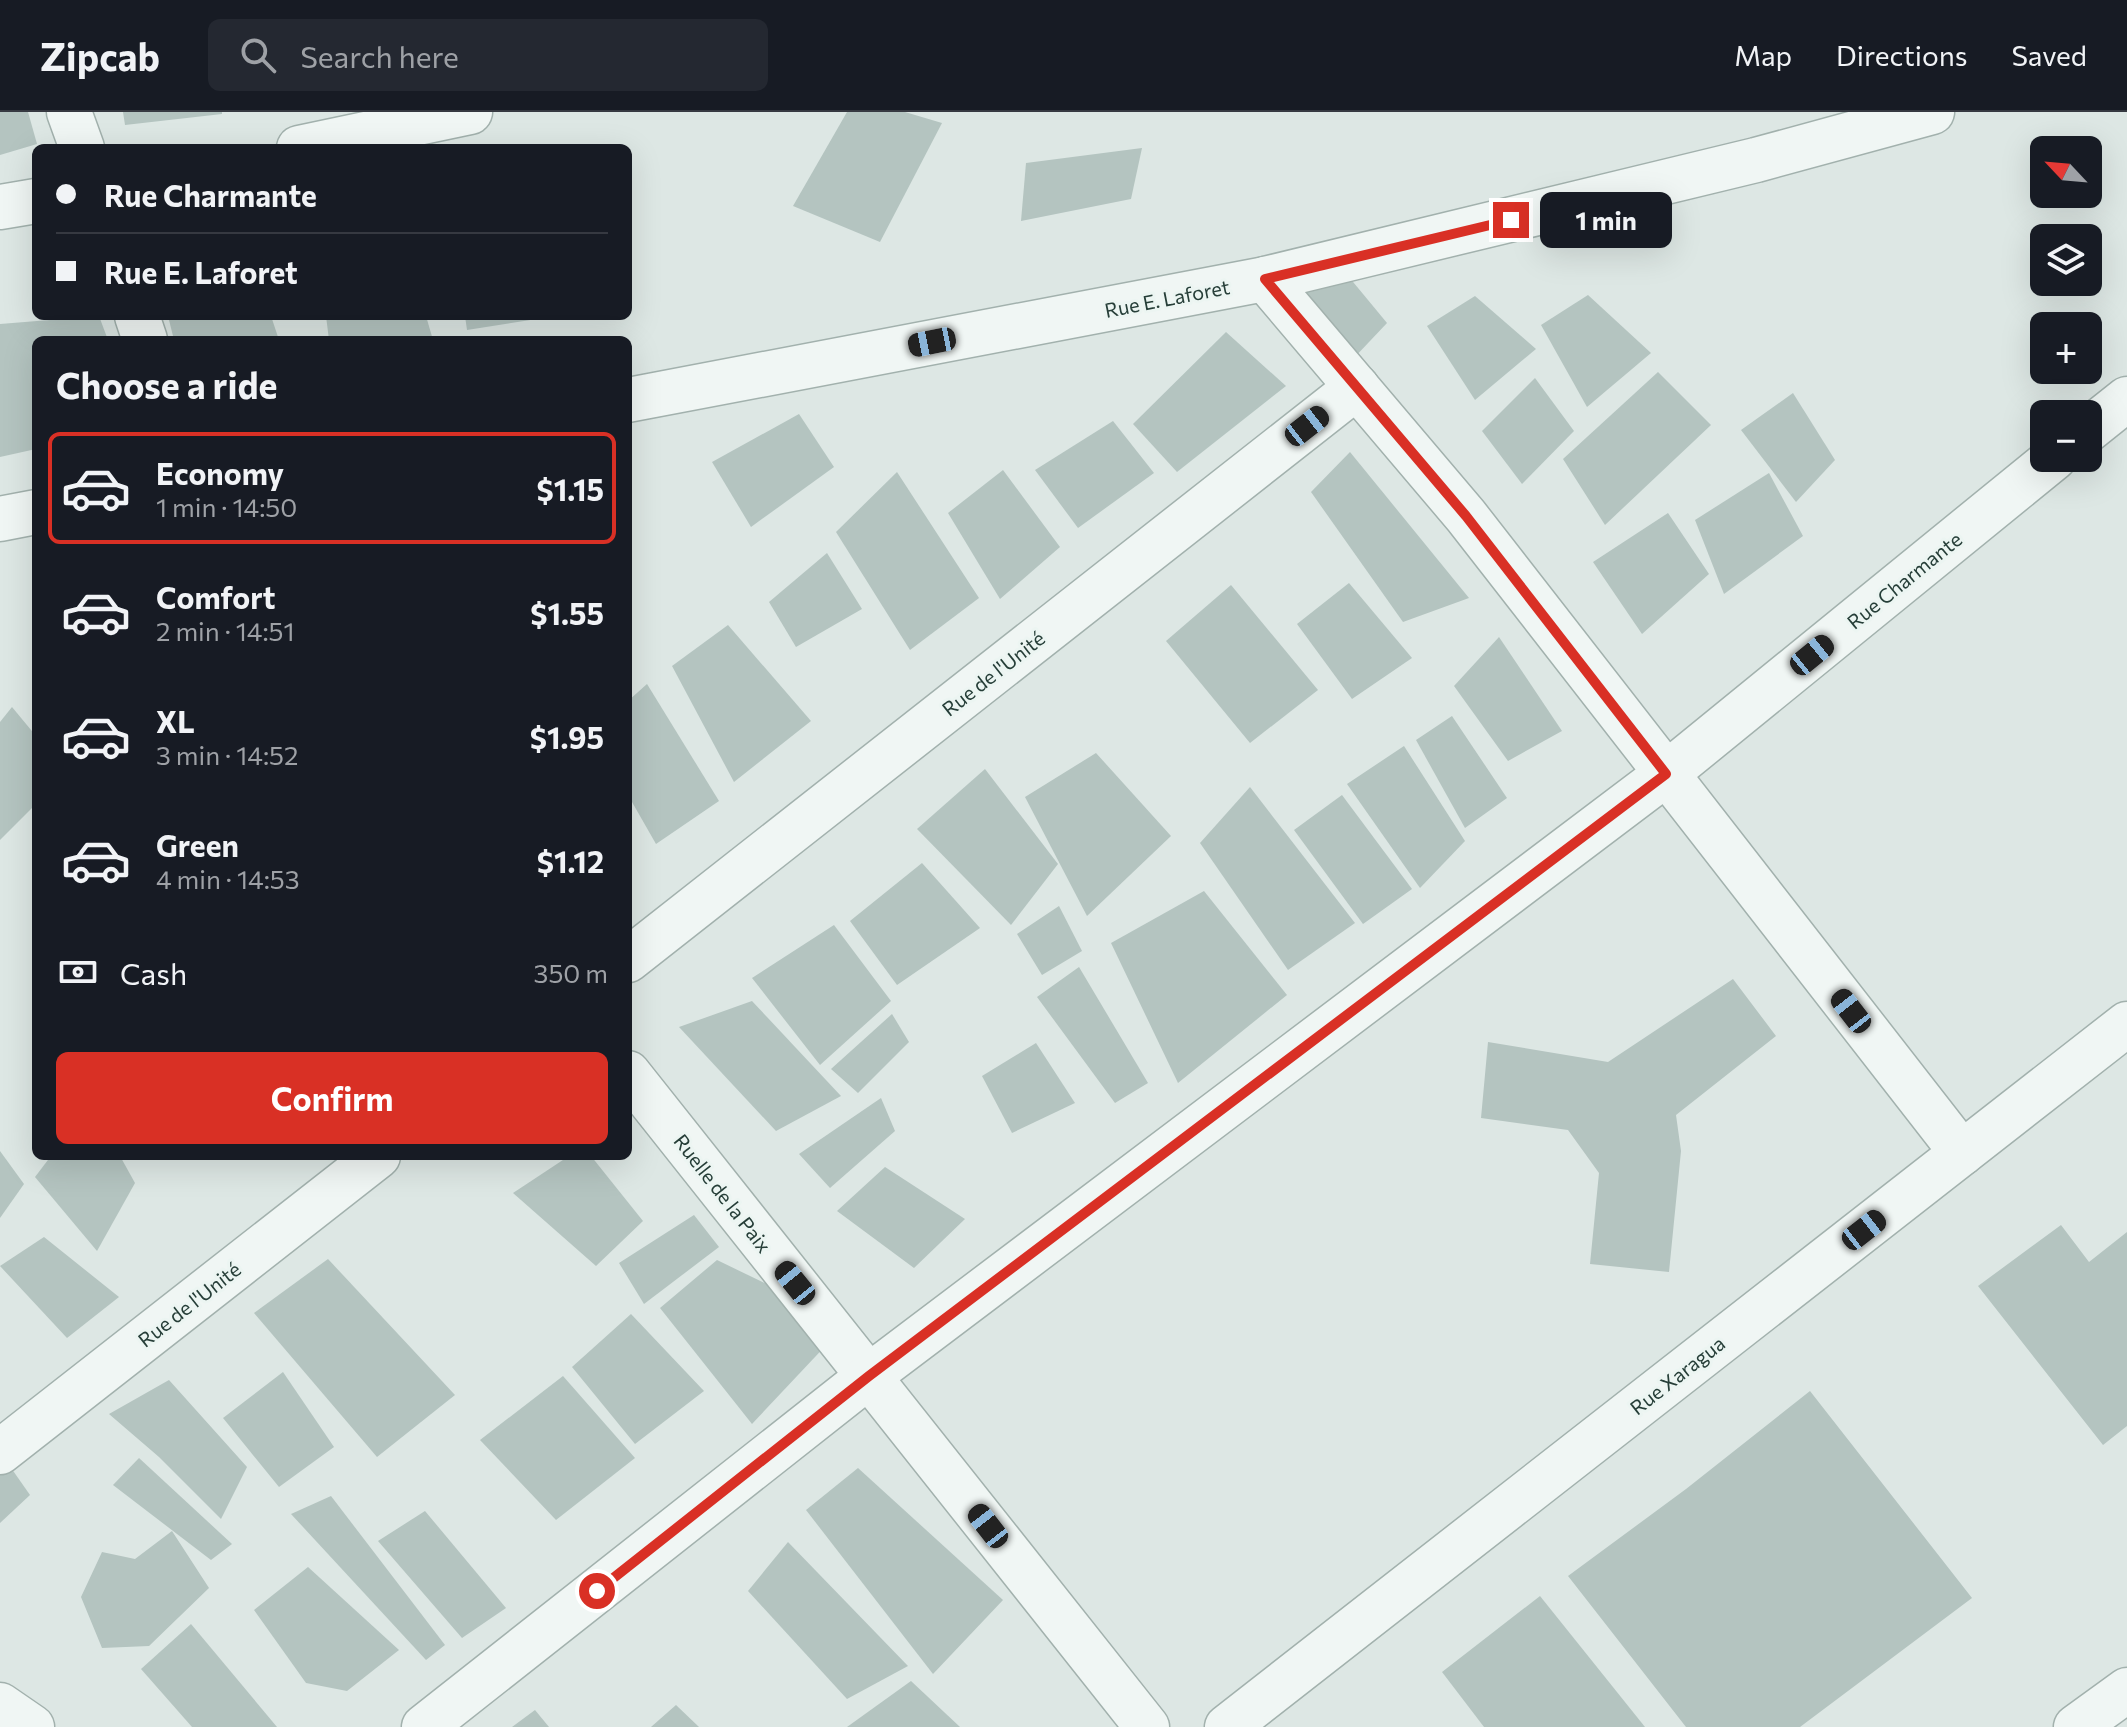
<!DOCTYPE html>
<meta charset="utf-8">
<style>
:root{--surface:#171b24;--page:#242831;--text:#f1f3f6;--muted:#9ea1a6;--line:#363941;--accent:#d93025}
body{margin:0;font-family:Commissioner,sans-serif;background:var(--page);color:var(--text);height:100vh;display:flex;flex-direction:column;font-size:30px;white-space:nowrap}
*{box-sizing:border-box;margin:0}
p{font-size:26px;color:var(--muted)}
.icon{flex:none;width:44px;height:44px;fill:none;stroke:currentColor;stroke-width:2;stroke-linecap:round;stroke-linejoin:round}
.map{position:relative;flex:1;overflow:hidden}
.sheet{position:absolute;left:32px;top:224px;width:600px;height:824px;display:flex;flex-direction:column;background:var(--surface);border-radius:12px;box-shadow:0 8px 32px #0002}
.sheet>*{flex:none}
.guide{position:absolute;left:32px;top:32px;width:600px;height:176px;border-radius:12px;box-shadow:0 8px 32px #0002;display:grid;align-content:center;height:176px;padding:0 24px;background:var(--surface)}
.needle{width:52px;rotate:296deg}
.buttons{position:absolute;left:2030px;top:24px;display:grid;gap:16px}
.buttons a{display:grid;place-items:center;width:72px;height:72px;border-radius:12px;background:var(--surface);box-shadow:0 8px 32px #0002;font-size:40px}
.end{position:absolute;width:36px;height:36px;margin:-18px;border:10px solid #d93025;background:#fff;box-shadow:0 0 0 4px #fff}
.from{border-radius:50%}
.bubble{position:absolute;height:56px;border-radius:12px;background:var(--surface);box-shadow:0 8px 32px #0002;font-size:26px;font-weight:700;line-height:56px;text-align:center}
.car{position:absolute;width:24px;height:48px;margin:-24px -12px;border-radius:10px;box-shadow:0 0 6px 2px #0007;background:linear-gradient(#222 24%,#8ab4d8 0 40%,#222 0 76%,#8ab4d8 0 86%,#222 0)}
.guide b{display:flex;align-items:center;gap:28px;height:76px;font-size:30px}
.guide b+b{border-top:2px solid var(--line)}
.guide i{width:20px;height:20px;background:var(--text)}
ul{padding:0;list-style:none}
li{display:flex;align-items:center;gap:24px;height:112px;margin:0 16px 12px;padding:0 8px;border:4px solid transparent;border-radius:12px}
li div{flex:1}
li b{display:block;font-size:30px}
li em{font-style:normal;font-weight:700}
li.selected{border-color:var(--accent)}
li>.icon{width:72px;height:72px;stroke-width:1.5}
h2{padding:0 24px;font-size:36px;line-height:96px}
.pay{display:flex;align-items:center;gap:20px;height:88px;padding:0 24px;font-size:30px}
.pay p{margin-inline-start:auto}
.action{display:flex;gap:16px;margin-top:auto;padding:16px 24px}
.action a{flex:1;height:92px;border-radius:12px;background:var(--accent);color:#fff;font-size:32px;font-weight:700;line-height:92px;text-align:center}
header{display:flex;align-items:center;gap:48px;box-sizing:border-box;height:112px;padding:0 40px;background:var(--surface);border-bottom:2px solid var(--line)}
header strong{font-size:38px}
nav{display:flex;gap:44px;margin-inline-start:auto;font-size:28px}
.search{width:560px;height:72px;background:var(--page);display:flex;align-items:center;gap:20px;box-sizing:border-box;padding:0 28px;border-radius:12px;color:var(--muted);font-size:30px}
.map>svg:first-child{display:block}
.building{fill:#b4c4c0}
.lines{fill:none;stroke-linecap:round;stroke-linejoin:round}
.minor-casing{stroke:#a2b1ad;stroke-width:47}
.tertiary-casing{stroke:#a2b1ad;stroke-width:47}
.minor{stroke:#f0f6f4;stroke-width:44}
.tertiary{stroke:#f0f6f4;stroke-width:44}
.route{stroke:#d93025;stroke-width:10}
.labels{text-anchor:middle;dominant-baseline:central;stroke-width:6;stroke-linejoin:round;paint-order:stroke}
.street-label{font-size:20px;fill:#263e38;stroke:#ecf5f2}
</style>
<header>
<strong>Zipcab</strong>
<div class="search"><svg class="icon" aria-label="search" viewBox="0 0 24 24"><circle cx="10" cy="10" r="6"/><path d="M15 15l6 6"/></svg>Search here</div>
<nav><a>Map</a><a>Directions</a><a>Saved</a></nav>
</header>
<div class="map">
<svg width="2127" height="1615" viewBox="0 0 2127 1615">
<rect width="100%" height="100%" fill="#dde7e4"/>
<g class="building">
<polygon points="0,0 28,0 37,32 0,43"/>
<polygon points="123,0 222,0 222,2 125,13"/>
<polygon points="847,0 905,0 942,11 880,130 793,94"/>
<polygon points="1142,36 1131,87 1021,109 1026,51"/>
<polygon points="1344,159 1387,211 1352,248 1297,180"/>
<polygon points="1588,183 1651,241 1587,295 1541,213"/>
<polygon points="1475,184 1536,237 1475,288 1427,214"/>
<polygon points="99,204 108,228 36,228 36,337 0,345 0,212"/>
<polygon points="168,204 271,204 279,228 174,228"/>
<polygon points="326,204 426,204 433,228 329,228"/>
<polygon points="465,204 543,204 543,206 467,218"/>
<polygon points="1226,220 1286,274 1177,360 1133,312"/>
<polygon points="1658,260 1711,313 1605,413 1563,347"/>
<polygon points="1535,266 1574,319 1522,372 1482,319"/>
<polygon points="1793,281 1835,348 1796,390 1741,318"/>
<polygon points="799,302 834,355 751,415 712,350"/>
<polygon points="1113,309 1154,361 1078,416 1035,358"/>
<polygon points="1350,340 1469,486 1403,510 1311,380"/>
<polygon points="1003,358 1060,435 1000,487 948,401"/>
<polygon points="897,360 979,486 910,538 836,420"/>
<polygon points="1769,361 1803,424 1724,482 1695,408"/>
<polygon points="1668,401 1709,462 1642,522 1593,450"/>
<polygon points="827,441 862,497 796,535 769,490"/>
<polygon points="1349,471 1412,546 1352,587 1297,512"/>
<polygon points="1231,473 1318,578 1250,631 1166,529"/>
<polygon points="728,513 811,609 734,670 672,554"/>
<polygon points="1499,525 1562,619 1508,649 1454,574"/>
<polygon points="647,572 719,689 656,732 628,683 628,589"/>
<polygon points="12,595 36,624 36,692 0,728 0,610"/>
<polygon points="1452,604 1507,686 1465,716 1416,628"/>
<polygon points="1404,634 1465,729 1420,776 1347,672"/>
<polygon points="1096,641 1171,724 1087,804 1025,685"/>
<polygon points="985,657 1058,752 1011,813 917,717"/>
<polygon points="1250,675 1355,811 1288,858 1200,731"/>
<polygon points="1342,683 1412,777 1363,812 1294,718"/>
<polygon points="922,751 980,816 897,873 850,809"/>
<polygon points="1204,779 1287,883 1178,971 1111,831"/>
<polygon points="1059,794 1082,839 1042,863 1017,822"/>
<polygon points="834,813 891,889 820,953 752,866"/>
<polygon points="1079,855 1148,971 1115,991 1037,885"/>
<polygon points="1733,867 1776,924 1676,1003 1681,1039 1669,1160 1590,1152 1599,1061 1568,1018 1481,1006 1488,930 1608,950"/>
<polygon points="752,889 841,984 776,1019 679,915"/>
<polygon points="892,902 909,930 858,981 831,957"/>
<polygon points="1036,931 1075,991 1012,1021 982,964"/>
<polygon points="881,986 895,1019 830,1076 799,1042"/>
<polygon points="0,1039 24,1072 0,1106"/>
<polygon points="51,1044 120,1044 135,1071 97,1139 35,1065"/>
<polygon points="569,1044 591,1044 643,1109 596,1154 513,1081"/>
<polygon points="885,1055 965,1107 914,1156 837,1099"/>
<polygon points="694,1103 719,1135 644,1192 619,1151"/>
<polygon points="2061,1113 2089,1150 2127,1120 2127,1314 2103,1333 1978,1174"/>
<polygon points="44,1125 119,1185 67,1226 0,1154"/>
<polygon points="328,1147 455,1283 377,1345 254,1201"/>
<polygon points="717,1148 847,1211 752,1312 660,1196"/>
<polygon points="631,1202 704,1279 635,1332 572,1255"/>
<polygon points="283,1260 334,1335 279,1375 223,1306"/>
<polygon points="563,1264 635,1346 556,1408 480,1328"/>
<polygon points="169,1268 247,1355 221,1407 159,1345 109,1302"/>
<polygon points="1810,1279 1972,1486 1800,1615 1686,1615 1568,1464 1686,1377"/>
<polygon points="139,1346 232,1432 211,1448 113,1373"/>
<polygon points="9,1353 30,1383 0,1411 0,1361"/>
<polygon points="858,1356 1003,1488 933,1562 806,1398"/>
<polygon points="331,1384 445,1533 426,1548 291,1402"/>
<polygon points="425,1399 506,1496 462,1526 378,1429"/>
<polygon points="172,1419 209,1476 149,1534 102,1536 81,1485 102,1440 135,1447"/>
<polygon points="788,1430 908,1554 847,1587 748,1479"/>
<polygon points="308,1455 399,1538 347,1579 306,1571 254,1498"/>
<polygon points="1540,1484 1645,1615 1484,1615 1442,1560"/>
<polygon points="191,1512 277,1615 192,1615 141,1557"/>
<polygon points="911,1569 960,1615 847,1615"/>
<polygon points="676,1593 699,1615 651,1615"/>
<polygon points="535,1598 549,1615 512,1615"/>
</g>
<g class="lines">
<g class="minor-casing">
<g id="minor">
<polyline points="69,0 82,36"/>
<polyline points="1265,167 1466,404 1962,1041"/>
<polyline points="137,204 145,228"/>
<polyline points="628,288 1265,167 1756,48 1932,0"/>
<polyline points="2088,318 2127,287"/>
<polyline points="0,407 36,400"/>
<polyline points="628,848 1357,275"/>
<polyline points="628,961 1147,1615"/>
<polyline points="0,1340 378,1044"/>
<polyline points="0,1593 32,1615"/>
<polyline points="424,1615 869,1264 1666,662 2054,346"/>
<polyline points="1227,1615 2127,912"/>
<polyline points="2076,1615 2127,1578"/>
</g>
</g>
<g class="tertiary-casing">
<g id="tertiary">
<polyline points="299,36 470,0"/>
<polyline points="0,95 36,89"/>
</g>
</g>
<use href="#minor" class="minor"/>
<use href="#tertiary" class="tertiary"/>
</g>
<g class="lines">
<polyline class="route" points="597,1479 869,1264 1666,662 1466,404 1265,167 1511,108"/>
</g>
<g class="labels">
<g class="street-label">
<text transform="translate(1167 186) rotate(-11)">Rue E. Laforet</text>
<text transform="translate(1904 468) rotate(-39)">Rue Charmante</text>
<text transform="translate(993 561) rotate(-38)">Rue de l'Unité</text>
<text transform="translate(723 1081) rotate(52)">Ruelle de la Paix</text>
<text transform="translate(189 1192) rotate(-38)">Rue de l'Unité</text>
<text transform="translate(1677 1263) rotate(-38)">Rue Xaragua</text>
</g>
</g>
</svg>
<div class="buttons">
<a><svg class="needle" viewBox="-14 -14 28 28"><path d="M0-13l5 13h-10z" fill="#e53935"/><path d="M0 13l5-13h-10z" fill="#9ea1a6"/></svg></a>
<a><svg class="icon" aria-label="layers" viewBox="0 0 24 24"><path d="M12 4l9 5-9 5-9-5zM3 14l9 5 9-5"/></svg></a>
<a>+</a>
<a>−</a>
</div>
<i class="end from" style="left:597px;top:1479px"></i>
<i class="end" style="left:1511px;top:108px"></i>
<div class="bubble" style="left:1540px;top:80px;width:132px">1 min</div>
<i class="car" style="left:932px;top:230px;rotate:259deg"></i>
<i class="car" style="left:1307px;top:314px;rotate:52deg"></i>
<i class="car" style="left:1812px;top:543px;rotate:51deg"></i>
<i class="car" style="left:1851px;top:899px;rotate:322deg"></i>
<i class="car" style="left:1864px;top:1118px;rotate:52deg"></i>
<i class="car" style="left:795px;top:1171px;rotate:321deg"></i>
<i class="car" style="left:988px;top:1414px;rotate:322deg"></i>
<div class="guide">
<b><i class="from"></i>Rue Charmante</b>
<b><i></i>Rue E. Laforet</b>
</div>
<section class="sheet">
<h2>Choose a ride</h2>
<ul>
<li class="selected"><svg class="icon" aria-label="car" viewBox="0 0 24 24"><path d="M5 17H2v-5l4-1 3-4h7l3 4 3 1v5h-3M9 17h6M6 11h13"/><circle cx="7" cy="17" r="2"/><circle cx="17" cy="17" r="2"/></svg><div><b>Economy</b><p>1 min · 14:50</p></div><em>$1.15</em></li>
<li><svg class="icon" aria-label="car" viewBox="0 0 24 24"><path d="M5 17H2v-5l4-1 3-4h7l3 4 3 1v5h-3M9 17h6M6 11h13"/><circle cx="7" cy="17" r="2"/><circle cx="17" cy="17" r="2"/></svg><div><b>Comfort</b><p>2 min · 14:51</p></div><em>$1.55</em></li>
<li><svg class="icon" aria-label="car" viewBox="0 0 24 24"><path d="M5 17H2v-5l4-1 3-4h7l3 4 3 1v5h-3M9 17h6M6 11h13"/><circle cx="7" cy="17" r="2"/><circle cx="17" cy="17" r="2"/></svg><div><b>XL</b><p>3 min · 14:52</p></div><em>$1.95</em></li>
<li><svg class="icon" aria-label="car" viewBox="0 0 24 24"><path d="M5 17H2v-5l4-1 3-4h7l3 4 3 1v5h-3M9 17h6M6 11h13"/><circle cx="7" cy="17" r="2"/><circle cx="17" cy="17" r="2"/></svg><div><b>Green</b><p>4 min · 14:53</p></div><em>$1.12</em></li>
</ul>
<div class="pay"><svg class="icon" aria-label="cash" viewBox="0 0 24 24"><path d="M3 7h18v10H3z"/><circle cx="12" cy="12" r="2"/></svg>Cash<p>350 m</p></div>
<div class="action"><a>Confirm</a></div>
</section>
</div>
